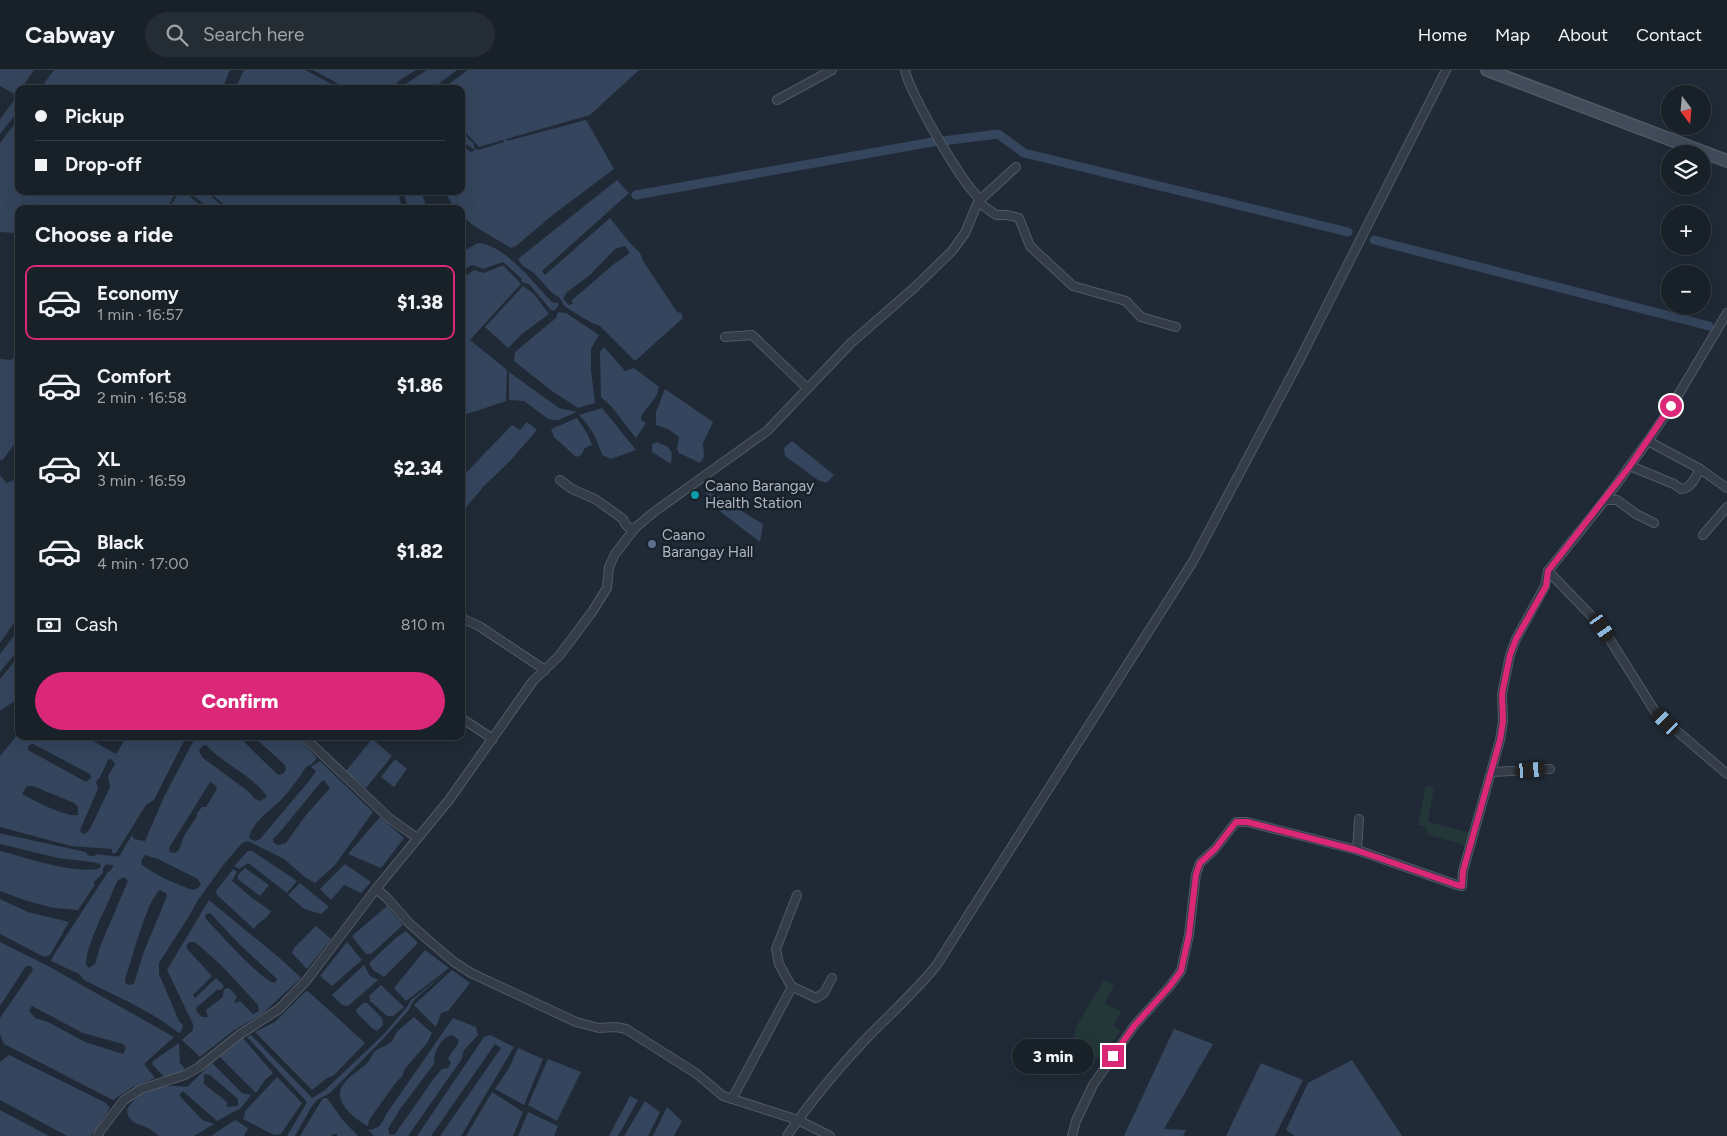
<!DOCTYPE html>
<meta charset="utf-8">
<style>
:root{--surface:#182028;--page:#252d34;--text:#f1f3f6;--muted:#9fa3a8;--line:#363e45;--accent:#db2777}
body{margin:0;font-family:Figtree,sans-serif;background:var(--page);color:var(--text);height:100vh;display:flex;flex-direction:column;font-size:19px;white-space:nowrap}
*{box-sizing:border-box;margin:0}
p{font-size:16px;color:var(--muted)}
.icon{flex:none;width:28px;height:28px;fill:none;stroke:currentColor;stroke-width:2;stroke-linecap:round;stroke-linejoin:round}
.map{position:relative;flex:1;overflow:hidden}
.details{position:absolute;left:15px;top:135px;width:450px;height:535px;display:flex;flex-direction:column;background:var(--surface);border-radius:10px;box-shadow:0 5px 20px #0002,0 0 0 1px var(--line)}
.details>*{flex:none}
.hud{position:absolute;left:15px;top:15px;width:450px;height:110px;border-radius:10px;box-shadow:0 5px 20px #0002,0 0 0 1px var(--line);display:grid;align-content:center;height:110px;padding:0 20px;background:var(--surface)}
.needle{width:32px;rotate:164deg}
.tools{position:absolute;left:1661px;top:15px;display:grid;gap:10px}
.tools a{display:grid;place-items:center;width:50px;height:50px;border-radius:50%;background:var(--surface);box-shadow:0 5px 20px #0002,0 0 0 1px var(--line);font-size:25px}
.end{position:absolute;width:22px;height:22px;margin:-11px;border:6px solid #db2777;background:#fff;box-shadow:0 0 0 2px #fff}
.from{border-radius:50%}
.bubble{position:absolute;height:35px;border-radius:18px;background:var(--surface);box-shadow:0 5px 20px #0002,0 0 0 1px var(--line);font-size:16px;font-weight:800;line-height:35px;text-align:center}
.car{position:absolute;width:15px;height:30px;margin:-15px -8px;border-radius:6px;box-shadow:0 0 4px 1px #0007;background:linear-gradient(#222 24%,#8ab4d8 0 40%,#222 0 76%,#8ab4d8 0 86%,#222 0)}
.hud b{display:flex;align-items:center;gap:18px;height:48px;font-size:19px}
.hud b+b{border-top:1px solid var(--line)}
.hud i{width:12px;height:12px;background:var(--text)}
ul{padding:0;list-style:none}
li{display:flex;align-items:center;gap:15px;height:75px;margin:0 10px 8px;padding:0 10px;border:2px solid transparent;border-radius:10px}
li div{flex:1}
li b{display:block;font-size:19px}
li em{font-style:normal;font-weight:800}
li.on{border-color:var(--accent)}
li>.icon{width:45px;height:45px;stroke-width:1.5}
h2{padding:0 20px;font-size:22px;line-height:60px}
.pay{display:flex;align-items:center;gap:12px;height:55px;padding:0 20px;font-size:19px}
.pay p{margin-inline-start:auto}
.action{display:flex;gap:10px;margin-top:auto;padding:10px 20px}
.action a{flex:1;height:58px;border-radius:30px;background:var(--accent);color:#fff;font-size:20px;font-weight:800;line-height:58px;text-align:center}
header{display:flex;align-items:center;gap:30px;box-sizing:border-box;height:70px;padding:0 25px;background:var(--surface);border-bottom:1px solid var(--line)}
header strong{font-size:24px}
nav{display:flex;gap:28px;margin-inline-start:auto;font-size:18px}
.search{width:350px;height:45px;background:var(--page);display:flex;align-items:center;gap:12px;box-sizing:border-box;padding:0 18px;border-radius:28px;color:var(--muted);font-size:19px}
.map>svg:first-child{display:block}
.green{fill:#233738}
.water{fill:#34455d;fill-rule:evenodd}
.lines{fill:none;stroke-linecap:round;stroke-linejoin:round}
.canal{stroke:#34455d;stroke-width:9}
.minor-casing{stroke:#515965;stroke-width:10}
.secondary-casing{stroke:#515965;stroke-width:14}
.minor{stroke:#343c47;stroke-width:8}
.secondary{stroke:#424b5a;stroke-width:11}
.route{stroke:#db2777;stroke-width:6}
.culture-dot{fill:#0f9aa8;stroke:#19212b;stroke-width:2}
.service-dot{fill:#5c6f8a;stroke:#19212b;stroke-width:2}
.labels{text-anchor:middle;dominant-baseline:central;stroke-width:5;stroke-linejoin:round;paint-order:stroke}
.poi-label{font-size:15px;fill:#aeb6c4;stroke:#19212b;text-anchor:start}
</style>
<header>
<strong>Cabway</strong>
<div class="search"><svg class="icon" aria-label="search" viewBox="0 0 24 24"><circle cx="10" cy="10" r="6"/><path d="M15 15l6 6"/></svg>Search here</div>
<nav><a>Home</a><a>Map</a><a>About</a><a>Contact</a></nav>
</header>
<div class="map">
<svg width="1727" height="1066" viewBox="0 0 1727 1066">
<rect width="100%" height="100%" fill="#202a36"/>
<g class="green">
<polygon points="1426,716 1434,717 1428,752 1471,763 1469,776 1428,765 1425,756 1418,755"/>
<polygon points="1104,910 1114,915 1105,933 1121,942 1113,956 1121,961 1100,989 1073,974 1076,957"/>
</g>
<g class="water">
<polygon points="0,0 34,0 21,19 19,19 16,25 0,16"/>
<polygon points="54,0 230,0 222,19 40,19"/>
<polygon points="244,0 305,0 341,19 235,19"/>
<polygon points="313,0 416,0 400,10 391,19 348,19"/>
<polygon points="427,0 457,0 432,19 398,19"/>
<polygon points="468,0 639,0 590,45 506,69 507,71 586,50 614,99 554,144 516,176 511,178 474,156 461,145 461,139 454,139 445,121 461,121 461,75 471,82 475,80 461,71 461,61 474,74 474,78 478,80 504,72 503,70 479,77 461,58 461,19 442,19"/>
<polygon points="16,28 19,30 19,40 0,64 0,49"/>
<polygon points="19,48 19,121 176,121 167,139 19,139 19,161 14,163 0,162 0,73"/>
<path d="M 617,110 L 629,123 L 542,201 L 545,205 L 610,148 L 629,172 L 640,183 L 643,191 L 677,242 L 681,243 L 683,248 L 635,291 L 600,256 L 590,252 L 564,236 L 560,228 L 551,222 L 534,203 L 523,196 L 518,189 ZM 625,176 L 630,183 L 614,194 L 572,230 L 573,234 L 569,235 L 563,229 L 567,222 L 590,205 L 615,179 Z"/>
<polygon points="188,121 205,121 226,139 210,139"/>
<polygon points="208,121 398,121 402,139 229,139"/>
<polygon points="404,121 421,121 427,139 408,139"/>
<polygon points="179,122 184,122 205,139 169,139"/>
<path d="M 478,173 C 507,176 532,212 552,232 L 558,233 L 559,235 L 554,241 L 550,239 L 530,215 L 522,212 L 521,208 L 503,192 L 483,199 L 472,195 L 461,201 L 461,184 L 467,179 Z"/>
<polygon points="501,196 504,196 521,214 470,270 507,300 506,331 461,346 461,205 467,205 474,200 484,203"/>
<polygon points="523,216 534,224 549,244 522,264 508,278 485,257"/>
<polygon points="558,242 566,243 599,265 591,279 591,300 595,333 578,338 552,321 514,291 515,282 556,248"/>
<polygon points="604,277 625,301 634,298 659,317 657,325 641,346 641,350 646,353 636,368 611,336 601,327 600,282"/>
<polygon points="19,284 19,368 2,391 0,389 0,289 11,290"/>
<polygon points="509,302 559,338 577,342 558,350 553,350 547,348 524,331 509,330"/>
<polygon points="665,319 713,352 703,373 704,387 700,393 679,383 677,379 679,367 668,359 656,355 656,342"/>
<path d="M 602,338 L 636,380 L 611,389 L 602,385 C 597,369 591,357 579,345 Z"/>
<polygon points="577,348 588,365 592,375 585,378 581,385 576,387 554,367 551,359"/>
<polygon points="527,352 537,360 510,391 483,417 481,420 461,443 461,408 512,355 520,360"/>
<polygon points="792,371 834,405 826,413 818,410 785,386 784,378"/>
<polygon points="657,372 668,377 672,383 671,394 652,382 652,374"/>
<polygon points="0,405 6,413 19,408 19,546 0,573"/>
<polygon points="707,422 714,424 763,454 760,472 704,429"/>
<polygon points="19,559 19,579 0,602 0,584"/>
<polygon points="19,586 19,628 0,641 0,609"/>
<path d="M 19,663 L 19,666 L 93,666 L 93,671 L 116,684 L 127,666 L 182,666 L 185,669 L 154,730 L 146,735 L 116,783 L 112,783 L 112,779 L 71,776 L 0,757 L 0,686 ZM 33,674 L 90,704 L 91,708 L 86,712 L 28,680 L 29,675 ZM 111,689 L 115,694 L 108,706 L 110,717 L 90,759 L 86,763 L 82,764 L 80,760 L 98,719 L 96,712 L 100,707 L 108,690 ZM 27,716 L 33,716 L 74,733 L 78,737 L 78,745 C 67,748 33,730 22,724 Z"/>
<path d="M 196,666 L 238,666 L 278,705 L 283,704 L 286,700 L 285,695 L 253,666 L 296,666 L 317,688 L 312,694 L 306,697 C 298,709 289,722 279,732 C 269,741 251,754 249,768 L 254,771 L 260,769 L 309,711 L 316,701 L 311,697 L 320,691 L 373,742 L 335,795 L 315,813 L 306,808 L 284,789 L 248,771 L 242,773 L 224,794 L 198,830 L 188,848 L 159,893 L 159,904 L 179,951 L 183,955 L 181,962 L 179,963 C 151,941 116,926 84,910 L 79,904 L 51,891 L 55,883 L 108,802 L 111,800 L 132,765 L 134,769 L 145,771 L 164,727 ZM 206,675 C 223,694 254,706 267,727 L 260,731 L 255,729 L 249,722 L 203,688 L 199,681 L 202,676 ZM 324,710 L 330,718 L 306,745 L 286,773 L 278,775 L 274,773 L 273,769 L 280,762 L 321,712 ZM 210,712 L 215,715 L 217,719 L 206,737 L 202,737 L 197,743 L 197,746 L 184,766 L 179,780 L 175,783 L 170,782 L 169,778 ZM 145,785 L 158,789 L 198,809 L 201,814 L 198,818 L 193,820 C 175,814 158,806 142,795 L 141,791 ZM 124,807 L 128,811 L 101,874 L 95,894 L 89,898 L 86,895 C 86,874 107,837 115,816 L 118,810 ZM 160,820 L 166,823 L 167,826 L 143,884 L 134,914 L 129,915 L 126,914 L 125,909 C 132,890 147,829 160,820 Z"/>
<polygon points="372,669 392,686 366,718 346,701"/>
<polygon points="395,689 407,699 394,717 381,707"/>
<polygon points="380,747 404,768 381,798 348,784"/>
<path d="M 0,766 L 60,782 L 109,788 L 103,799 L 103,803 L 94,812 L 94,816 L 78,840 L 54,838 L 27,831 L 0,821 L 0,781 C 28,788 69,803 98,799 L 101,796 L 99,793 L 58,788 L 0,774 Z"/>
<polygon points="248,781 252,781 297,811 287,823 248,793 239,799 234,796"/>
<polygon points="345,794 371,812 361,823 344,815 331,830 320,819"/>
<polygon points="245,798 269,815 260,826 238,809 238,805"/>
<path d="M 233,799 L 237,802 L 232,811 L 252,828 L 271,841 C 266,851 258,851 254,859 L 217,825 L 216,821 Z"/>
<polygon points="300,813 329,837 321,844 304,839 288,825"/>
<polygon points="0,829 28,842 69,852 50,885 44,887 0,864"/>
<path d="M 209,830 L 282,890 L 301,908 L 262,944 L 233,961 L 200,987 L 182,970 L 193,960 L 193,954 L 167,900 ZM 210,843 L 240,875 L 277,909 L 275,913 C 262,912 217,860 205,848 L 206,844 ZM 189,872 L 195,872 L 221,895 L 258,935 L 259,941 L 253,944 L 240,931 L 236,933 L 234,932 L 237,927 L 229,918 L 224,919 L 223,927 L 206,940 L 208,947 L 202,947 L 197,942 L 196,938 L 217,920 L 221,920 L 224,916 L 216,908 L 195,928 L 193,925 L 212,906 L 189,881 L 186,876 Z"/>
<polygon points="387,836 403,855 371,884 366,884 352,866"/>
<polygon points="316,856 331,869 307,899 292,883 294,878"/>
<polygon points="406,861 418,873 384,907 373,900 369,893 397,867"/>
<path d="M 0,872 L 48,896 L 174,967 L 144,994 L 155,1008 L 133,1017 L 113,1030 L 4,974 L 0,964 L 0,948 L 33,900 L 31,896 L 26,896 L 0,936 ZM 32,936 L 83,963 L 123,974 L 126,978 L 123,984 L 85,972 L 48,952 L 35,948 L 29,941 Z"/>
<polygon points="347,872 362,890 332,916 320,906"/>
<polygon points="425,880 449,898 406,931 394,918"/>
<polygon points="364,895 370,906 378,910 348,936 342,935 332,925"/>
<polygon points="452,900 470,913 448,941 441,943 436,957 414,935"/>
<polygon points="447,901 414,930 408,941 383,969 330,1023 317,1030 312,1036 295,1066 287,1066 307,1032 247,967 251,965 312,1028 325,1020 384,964 407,937 411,930"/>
<polygon points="381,915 404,937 393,946 387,946 370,931 369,926"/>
<polygon points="306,921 309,922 365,973 333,1006 327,1008 312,1020 255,962 275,952"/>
<polygon points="363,933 367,933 382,948 383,955 377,961 372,958 357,943 356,940"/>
<path d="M 414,947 L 432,963 L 427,973 L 404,1000 L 403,1005 L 394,1015 L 369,1050 L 368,1056 C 356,1050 331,1031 343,1015 C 349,1005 361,1000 368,992 C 371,989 372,984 374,982 C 379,978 386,976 391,972 C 394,969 394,966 397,962 C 399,959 410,951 414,947 Z"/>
<path d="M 453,948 L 476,957 L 478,965 L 464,980 L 461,990 L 408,1066 L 374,1066 L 368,1060 C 380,1059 382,1053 387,1043 ZM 452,965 L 459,970 L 458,974 L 448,988 L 451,993 L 448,998 L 442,999 L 435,1007 L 395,1064 L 390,1065 L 388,1059 L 400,1039 L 434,994 C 433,983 441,967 452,965 Z"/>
<polygon points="1174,959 1213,974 1164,1059 1186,1060 1183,1066 1124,1066"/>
<polygon points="490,965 514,977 461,1066 440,1066 501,978 495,974 431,1066 417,1066 484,967"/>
<polygon points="243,968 273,1003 265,1010 256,1023 220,987"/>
<polygon points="179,973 180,993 185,999 180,1003 164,1007 152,994 153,991"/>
<polygon points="518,978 543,989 524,1035 495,1019 509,998"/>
<polygon points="9,985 106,1033 110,1038 91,1066 67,1066 0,1030 0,992"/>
<polygon points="548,989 581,1002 557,1051 528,1035"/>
<polygon points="1352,990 1402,1066 1295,1066 1286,1060 1308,1013"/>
<path d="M 212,993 L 242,1023 L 251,1025 L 241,1038 L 217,1051 L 183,1021 L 179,1025 L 202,1050 L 214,1054 L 194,1066 L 159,1066 L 148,1058 L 133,1052 L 128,1046 L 127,1039 C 143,1017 162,1014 187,1017 ZM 204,1004 L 210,1005 L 238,1029 L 238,1036 L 227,1037 L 227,1032 L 204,1014 Z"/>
<polygon points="1261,993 1303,1010 1275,1066 1226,1066"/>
<polygon points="277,1007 302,1033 281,1064 274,1065 243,1049 246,1040"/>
<polygon points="492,1022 523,1042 513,1066 466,1066"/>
<polygon points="630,1026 638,1030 618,1066 609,1066"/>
<polygon points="323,1028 327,1028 341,1048 358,1066 337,1066 337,1064 333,1064 331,1066 300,1066"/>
<polygon points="645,1031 660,1042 648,1066 624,1066"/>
<polygon points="667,1037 682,1051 674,1066 653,1066"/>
<polygon points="0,1040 49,1066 0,1066"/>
<polygon points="528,1042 558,1056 554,1066 518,1066"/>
<polygon points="235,1050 248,1058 244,1066 211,1066"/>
</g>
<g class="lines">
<g class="canal">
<polyline points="943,71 998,64 1024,83 1348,162"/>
<polyline points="636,125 938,71"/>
<polyline points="1374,170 1709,256"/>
<polyline points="0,768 83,786"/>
<polyline points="98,789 127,792"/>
</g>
<g class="minor-casing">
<g id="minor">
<polyline points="777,30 832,0"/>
<polyline points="981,129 1016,97"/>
<polyline points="978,132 996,145 1007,145 1019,148 1030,176 1073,216 1126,231 1141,247 1176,257"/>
<polyline points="725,267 752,265 807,318"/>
<polyline points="1648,371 1700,399 1727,418"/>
<path d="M 1630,396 L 1674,414 L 1681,419 C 1691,419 1696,406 1700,399"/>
<path d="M 560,410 L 572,419 L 595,429 L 623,449 C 625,456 628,458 635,458"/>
<polyline points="1605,430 1617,430 1636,444 1654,453"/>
<polyline points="1703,465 1727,437"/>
<polyline points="1548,501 1602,557 1656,643 1727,704"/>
<polyline points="461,548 479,556 545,600"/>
<polyline points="461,648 493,669"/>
<polyline points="303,666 389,748 417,768"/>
<polyline points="1492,702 1550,699"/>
<polyline points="1357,780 1359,749"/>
<path d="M 376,819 L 449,730 L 533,611 L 559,586 L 592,542 L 607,518 L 609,497 L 615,484 L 635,458 L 654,442 L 767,361 L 851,273 L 915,217 L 952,181 L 965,163 L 978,132 L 981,129 C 965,120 908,20 905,0"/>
<polyline points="791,916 816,928 824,923 832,908"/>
<polyline points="732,1029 791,919 791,916 779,894 776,879 797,825"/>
<polyline points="98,1066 100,1061 124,1030 141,1019 185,1005 199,997 239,965 279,939 306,911 376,819 386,827 410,854 427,869 454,892 471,903 576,952 599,958 616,957 626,959 697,1004 723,1026 798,1050 830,1066"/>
<path d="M 787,1066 C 810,1032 836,1001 864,971 C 888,946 914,923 936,896 L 1192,493 L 1298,293 L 1446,0"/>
<polyline points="1072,1066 1076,1051 1093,1015 1134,956 1170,916 1181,901 1189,865 1196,804 1200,793 1215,779 1236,752 1247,752 1357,780 1457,815 1462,816 1463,801 1500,670 1503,651 1502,624 1510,585 1516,569 1545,516 1548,501 1605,430 1648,371 1671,337 1727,243"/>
</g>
</g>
<g class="secondary-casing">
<polyline id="secondary" points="1487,0 1727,91"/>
</g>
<use href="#minor" class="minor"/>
<use href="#secondary" class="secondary"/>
</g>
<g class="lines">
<polyline class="route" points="1113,986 1134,956 1170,916 1181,901 1189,865 1196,804 1200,793 1215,779 1236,752 1247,752 1356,780 1457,815 1462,816 1463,801 1500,670 1503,651 1502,624 1510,585 1516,569 1546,516 1548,501 1630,396 1671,336"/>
</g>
<circle class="culture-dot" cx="695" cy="425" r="5"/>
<circle class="service-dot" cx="652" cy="474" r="5"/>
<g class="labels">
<g class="poi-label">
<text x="705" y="416">Caano Barangay<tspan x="705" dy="17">Health Station</tspan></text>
<text x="662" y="465">Caano<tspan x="662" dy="17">Barangay Hall</tspan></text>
</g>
</g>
</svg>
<div class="tools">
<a><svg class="needle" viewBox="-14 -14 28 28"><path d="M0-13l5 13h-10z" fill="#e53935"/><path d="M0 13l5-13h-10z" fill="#9fa3a8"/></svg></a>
<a><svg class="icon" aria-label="layers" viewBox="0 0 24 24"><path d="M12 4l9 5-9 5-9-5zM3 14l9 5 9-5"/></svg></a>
<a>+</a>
<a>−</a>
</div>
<i class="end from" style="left:1671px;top:336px"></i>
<i class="end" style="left:1113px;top:986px"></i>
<div class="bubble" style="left:1012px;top:969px;width:82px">3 min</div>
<i class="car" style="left:1602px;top:557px;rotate:145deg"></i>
<i class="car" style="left:1666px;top:652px;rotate:315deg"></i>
<i class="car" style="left:1531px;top:700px;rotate:86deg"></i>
<div class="hud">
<b><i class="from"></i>Pickup</b>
<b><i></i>Drop-off</b>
</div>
<section class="details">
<h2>Choose a ride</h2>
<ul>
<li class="on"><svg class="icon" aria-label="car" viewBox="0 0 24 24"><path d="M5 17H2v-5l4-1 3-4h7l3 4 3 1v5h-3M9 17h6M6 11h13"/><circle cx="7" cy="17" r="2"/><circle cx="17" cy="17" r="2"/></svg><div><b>Economy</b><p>1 min · 16:57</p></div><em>$1.38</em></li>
<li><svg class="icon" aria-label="car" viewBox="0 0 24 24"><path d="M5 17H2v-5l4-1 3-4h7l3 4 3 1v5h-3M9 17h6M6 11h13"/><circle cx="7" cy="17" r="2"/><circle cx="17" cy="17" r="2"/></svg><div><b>Comfort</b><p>2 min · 16:58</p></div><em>$1.86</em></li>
<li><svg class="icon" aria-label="car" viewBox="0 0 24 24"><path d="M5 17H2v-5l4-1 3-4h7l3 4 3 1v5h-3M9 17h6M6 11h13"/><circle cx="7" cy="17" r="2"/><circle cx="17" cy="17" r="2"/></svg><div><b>XL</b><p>3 min · 16:59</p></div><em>$2.34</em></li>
<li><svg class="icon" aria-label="car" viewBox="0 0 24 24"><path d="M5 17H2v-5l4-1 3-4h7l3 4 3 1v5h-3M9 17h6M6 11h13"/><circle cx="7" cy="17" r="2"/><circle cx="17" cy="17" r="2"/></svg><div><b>Black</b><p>4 min · 17:00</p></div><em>$1.82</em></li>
</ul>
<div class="pay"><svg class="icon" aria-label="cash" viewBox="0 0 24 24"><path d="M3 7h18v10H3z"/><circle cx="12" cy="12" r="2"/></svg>Cash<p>810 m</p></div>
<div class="action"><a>Confirm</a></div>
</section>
</div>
